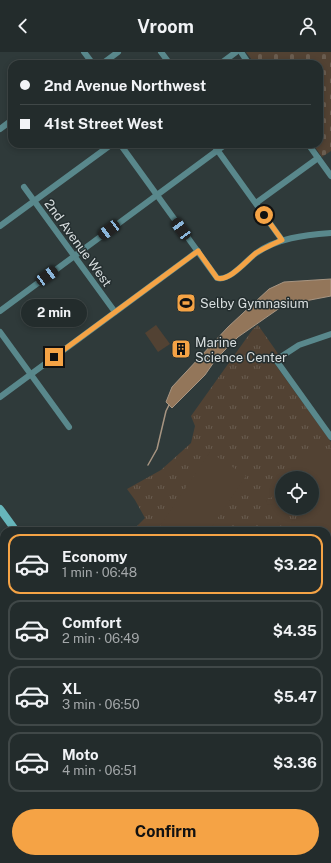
<!DOCTYPE html>
<meta charset="utf-8">
<style>
:root{--surface:#232c2c;--page:#2b3434;--text:#f1f3f6;--muted:#a3a7a9;--line:#404848;--accent:#f5a345}
body{margin:0;font-family:"Public Sans",sans-serif;background:var(--page);color:var(--text);height:100vh;display:flex;flex-direction:column;font-size:15px;white-space:nowrap}
*{box-sizing:border-box;margin:0}
p{font-size:13px;color:var(--muted)}
.icon{flex:none;width:22px;height:22px;fill:none;stroke:currentColor;stroke-width:2;stroke-linecap:round;stroke-linejoin:round}
.map{position:relative;flex:1;overflow:hidden}
.side{position:absolute;left:0px;top:475px;width:331px;height:336px;display:flex;flex-direction:column;background:var(--surface);border-radius:12px 12px 0 0;box-shadow:0 2px 6px #0003,0 0 0 1px var(--line)}
.side>*{flex:none}
.banner{position:absolute;left:8px;top:8px;width:315px;height:88px;border-radius:12px;box-shadow:0 2px 6px #0003,0 0 0 1px var(--line);display:grid;align-content:center;height:88px;padding:0 12px;background:var(--surface)}
.tools{position:absolute;left:275px;top:419px;display:grid;gap:8px}
.tools a{display:grid;place-items:center;width:44px;height:44px;border-radius:50%;background:var(--surface);box-shadow:0 2px 6px #0003,0 0 0 1px var(--line);font-size:20px}
.end{position:absolute;width:18px;height:18px;margin:-9px;border:5px solid #f5a345;background:#111;box-shadow:0 0 0 2px #111}
.from{border-radius:50%}
.bubble{position:absolute;height:28px;border-radius:14px;background:var(--surface);box-shadow:0 2px 6px #0003,0 0 0 1px var(--line);font-size:13px;font-weight:700;line-height:28px;text-align:center}
.car{position:absolute;width:12px;height:24px;margin:-12px -6px;border-radius:5px;box-shadow:0 0 3px 1px #0007;background:linear-gradient(#222 24%,#8ab4d8 0 40%,#222 0 76%,#8ab4d8 0 86%,#222 0)}
.banner b{display:flex;align-items:center;gap:14px;height:38px;font-size:15px}
.banner b+b{border-top:1px solid var(--line)}
.banner i{width:10px;height:10px;background:var(--text)}
ul{padding:7px 0 0;list-style:none}
li{display:flex;align-items:center;gap:12px;height:60px;margin:0 8px 6px;padding:0 4px;border:2px solid var(--line);border-radius:12px}
li div{flex:1}
li b{display:block;font-size:15px}
li em{font-style:normal;font-weight:700}
li.active{border-color:var(--accent)}
li>.icon{width:36px;height:36px;stroke-width:1.5}
.cta{display:flex;gap:8px;margin-top:auto;padding:8px 12px}
.cta a{flex:1;height:46px;border-radius:24px;background:var(--accent);color:#111;font-size:16px;font-weight:700;line-height:46px;text-align:center}
header{display:flex;justify-content:space-between;align-items:center;height:52px;padding:0 12px;background:var(--surface);font-size:18px;font-weight:700}
.map>svg:first-child{display:block}
.grass{fill:url(#grass-tufts);fill-rule:evenodd}
.cemetery{fill:url(#cemetery-stones)}
.pitch{fill:#524233;fill-rule:evenodd}
.water{fill:#93765a;stroke:#a79582}
.lines{fill:none;stroke-linecap:round;stroke-linejoin:round}
.stream{stroke:#a79582;stroke-width:1.5}
.minor{stroke:#59888c;stroke-width:6}
.secondary{stroke:#67b6bb;stroke-width:8}
.route{stroke:#f5a345;stroke-width:5}
.labels{text-anchor:middle;dominant-baseline:central;stroke-width:3;stroke-linejoin:round;paint-order:stroke}
.street-label{font-size:13px;fill:#d7ddde;stroke:#252f30}
.poi-label{font-size:13px;fill:#d7ddde;stroke:#252f30;text-anchor:start}
</style>
<header><svg class="icon" aria-label="back" viewBox="0 0 24 24"><path d="M15 5l-7 7 7 7"/></svg>Vroom<svg class="icon" aria-label="person" viewBox="0 0 24 24"><circle cx="12" cy="8" r="4"/><path d="M4 21q1-7 8-7t8 7"/></svg></header>
<div class="map">
<svg width="331" height="811" viewBox="0 0 331 811">
<defs>
<pattern id="grass-tufts" width="24" height="20" patternUnits="userSpaceOnUse"><rect width="24" height="20" fill="#524233"/><path d="M3 7l-1-3M5 7V3M7 7l1-3M15 17l-1-3M17 17v-4M19 17l1-3" fill="none" stroke="#6a5d50"/></pattern>
<pattern id="cemetery-stones" width="16" height="16" patternUnits="userSpaceOnUse"><rect width="16" height="16" fill="#524233"/><path d="M2 7V4a2 2 0 0 1 4 0v3zM10 15v-3a2 2 0 0 1 4 0v3z" fill="#6a5d50"/></pattern>
</defs>
<rect width="100%" height="100%" fill="#2f3a3a"/>
<path class="grass" d="M 258,273 L 279,303 L 272,308 L 331,390 L 331,510 L 327,513 L 327,479 L 132,479 L 145,466 L 135,448 L 127,437 L 161,418 L 191,391 L 195,374 L 191,364 L 253,277 ZM 282,426 L 312,426 L 312,456 L 282,456 Z"/>
<polygon class="cemetery" points="246,0 331,0 331,99 322,105 313,92 319,92 319,12 255,12"/>
<g class="pitch">
<polygon points="156,273 170,292 158,300 145,281"/>
<path d="M 320,388 L 331,403 L 331,496 L 327,499 L 327,479 L 287,479 L 262,455 L 262,442 L 276,429 L 285,425 ZM 282,426 L 312,426 L 312,456 L 305,456 L 300,464 L 290,471 L 272,452 L 268,453 L 266,450 L 268,446 L 271,446 L 282,435 Z"/>
<polygon points="210,400 246,424 209,479 168,479 160,474"/>
<polygon points="282,438 282,456 291,456 287,461 283,462 272,451 272,447"/>
</g>
<polygon class="water" points="331,227 331,244 284,253 238,285 216,307 205,323 172,356 166,350 172,335 228,275 269,237 284,230"/>
<g class="lines">
<polyline class="stream" points="148,413 157,397 166,359 169,353"/>
<g class="minor">
<polyline points="84,0 93,12"/>
<polyline points="161,0 170,12"/>
<polyline points="241,0 249,12"/>
<polyline points="102,12 118,0"/>
<polyline points="220,12 236,0"/>
<polyline points="0,77 12,68"/>
<path d="M 120,92 L 217,226 C 229,230 246,209 255,202 C 276,186 305,183 331,181"/>
<polyline points="213,92 282,188"/>
<polyline points="308,92 331,124"/>
<polyline points="24,135 115,260"/>
<polyline points="256,151 318,106"/>
<polyline points="0,174 112,92"/>
<polyline points="0,259 226,92"/>
<polyline points="0,280 69,375"/>
<polyline points="331,282 299,293 276,308 331,385"/>
<polyline points="0,345 198,199"/>
<polyline points="327,517 331,514"/>
<polyline points="0,569 4,566"/>
<polyline points="327,614 331,612"/>
<polyline points="327,640 331,645"/>
<polyline points="0,655 4,652"/>
<polyline points="327,712 331,709"/>
<polyline points="0,723 4,728"/>
<polyline points="0,741 4,738"/>
<polyline points="327,768 331,773"/>
<polyline points="62,807 65,811"/>
<polyline points="17,811 22,807"/>
<polyline points="135,811 140,807"/>
<polyline points="250,811 255,807"/>
</g>
<g class="secondary">
<polyline points="0,457 16,479"/>
<polyline points="258,807 261,811"/>
</g>
</g>
<g class="lines">
<path class="route" d="M 54,305 L 198,199 L 217,226 C 229,230 247,208 256,201 C 264,196 273,192 282,188 L 264,163"/>
</g>
<defs>
<g id="stadium-square" transform="scale(1)"><rect x="-9" y="-9" width="18" height="18" rx="4" fill="#f5a345" stroke="#252f30"/><path d="M0-5a6.5 5 0 1 0 0 10a6.5 5 0 1 0 0-10ZM-3.5-1.8h7v3.6h-7Z" fill="#111"/></g>
<g id="building-square" transform="scale(1)"><rect x="-9" y="-9" width="18" height="18" rx="4" fill="#f5a345" stroke="#252f30"/><path d="M-4-6H4V6H1V3H-1V6H-4ZM-2.5-4.3h1.7v1.8h-1.7ZM.8-4.3h1.7v1.8H.8ZM-2.5-1h1.7V.8h-1.7ZM.8-1h1.7V.8H.8Z" fill="#111"/></g>
</defs>
<g fill-rule="evenodd">
<use href="#stadium-square" x="186" y="251"/>
<use href="#building-square" x="181" y="297"/>
</g>
<g class="labels">
<g class="street-label">
<text transform="translate(78 191) rotate(54)">2nd Avenue West</text>
</g>
<g class="poi-label">
<text x="200" y="251">Selby Gymnasium</text>
<text x="195" y="290">Marine<tspan x="195" dy="15">Science Center</tspan></text>
</g>
</g>
</svg>
<div class="tools">
<a><svg class="icon" aria-label="locate" viewBox="0 0 24 24"><circle cx="12" cy="12" r="6"/><path d="M12 2v4M12 18v4M2 12h4M18 12h4"/></svg></a>
</div>
<i class="end from" style="left:264px;top:163px"></i>
<i class="end" style="left:54px;top:305px"></i>
<div class="bubble" style="left:21px;top:247px;width:66px">2 min</div>
<i class="car" style="left:181px;top:177px;rotate:324deg"></i>
<i class="car" style="left:109px;top:178px;rotate:233deg"></i>
<i class="car" style="left:47px;top:224px;rotate:54deg"></i>
<div class="banner">
<b><i class="from"></i>2nd Avenue Northwest</b>
<b><i></i>41st Street West</b>
</div>
<section class="side">
<ul>
<li class="active"><svg class="icon" aria-label="car" viewBox="0 0 24 24"><path d="M5 17H2v-5l4-1 3-4h7l3 4 3 1v5h-3M9 17h6M6 11h13"/><circle cx="7" cy="17" r="2"/><circle cx="17" cy="17" r="2"/></svg><div><b>Economy</b><p>1 min · 06:48</p></div><em>$3.22</em></li>
<li><svg class="icon" aria-label="car" viewBox="0 0 24 24"><path d="M5 17H2v-5l4-1 3-4h7l3 4 3 1v5h-3M9 17h6M6 11h13"/><circle cx="7" cy="17" r="2"/><circle cx="17" cy="17" r="2"/></svg><div><b>Comfort</b><p>2 min · 06:49</p></div><em>$4.35</em></li>
<li><svg class="icon" aria-label="car" viewBox="0 0 24 24"><path d="M5 17H2v-5l4-1 3-4h7l3 4 3 1v5h-3M9 17h6M6 11h13"/><circle cx="7" cy="17" r="2"/><circle cx="17" cy="17" r="2"/></svg><div><b>XL</b><p>3 min · 06:50</p></div><em>$5.47</em></li>
<li><svg class="icon" aria-label="car" viewBox="0 0 24 24"><path d="M5 17H2v-5l4-1 3-4h7l3 4 3 1v5h-3M9 17h6M6 11h13"/><circle cx="7" cy="17" r="2"/><circle cx="17" cy="17" r="2"/></svg><div><b>Moto</b><p>4 min · 06:51</p></div><em>$3.36</em></li>
</ul>
<div class="cta"><a>Confirm</a></div>
</section>
</div>
